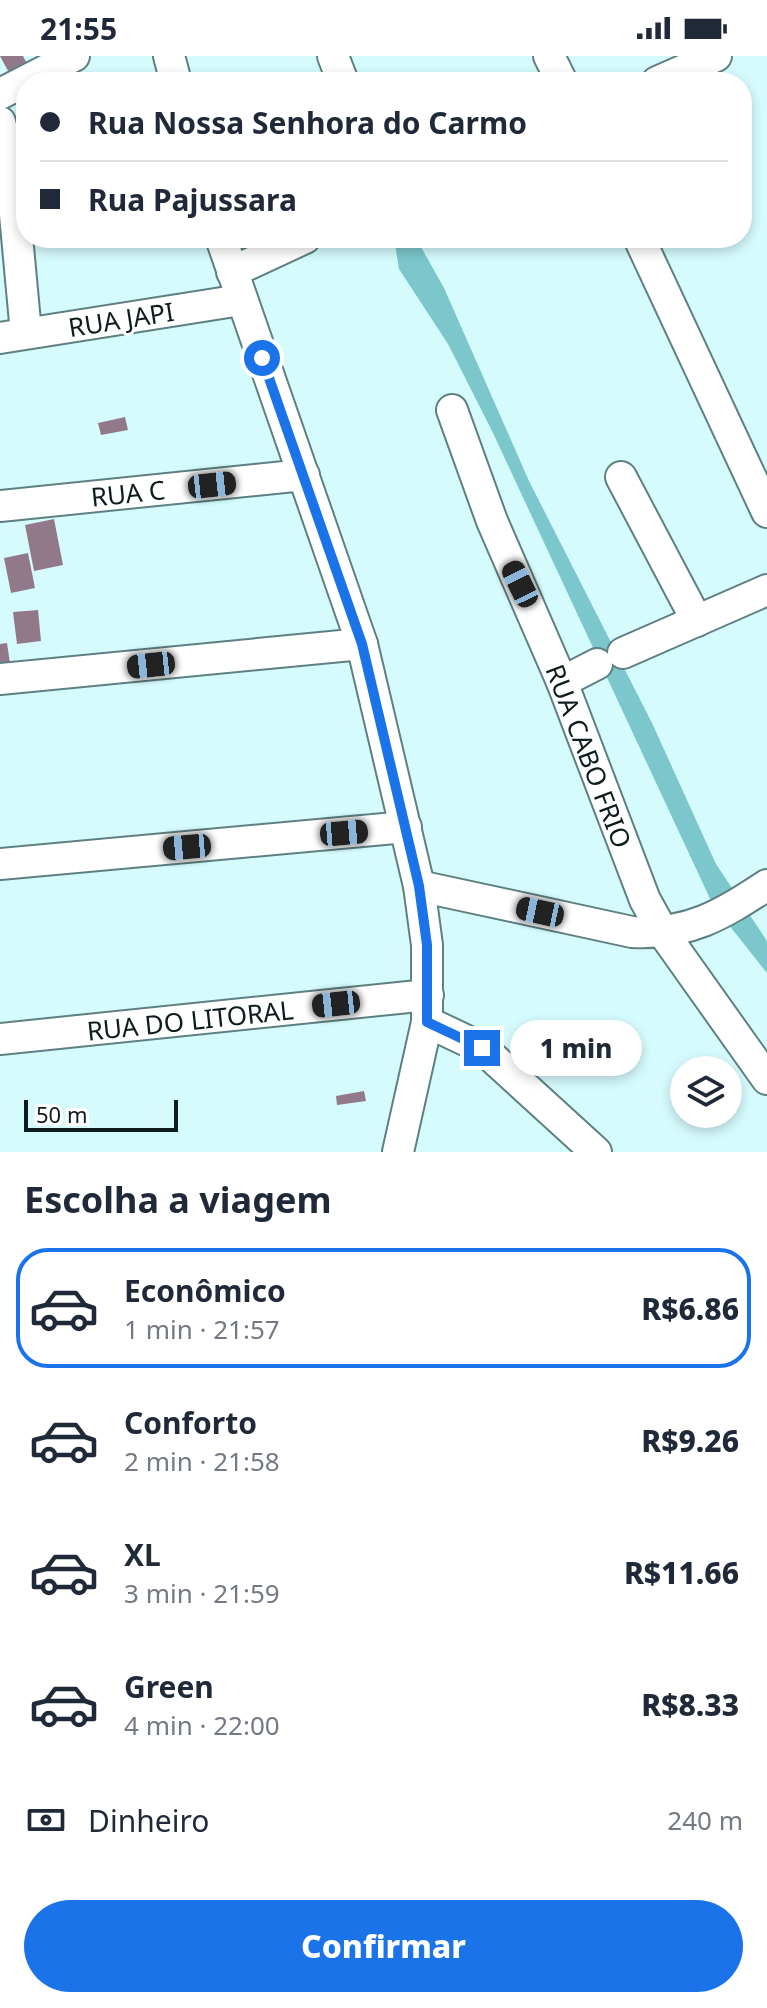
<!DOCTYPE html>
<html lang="pt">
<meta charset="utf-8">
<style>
:root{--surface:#fff;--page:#f6f6f7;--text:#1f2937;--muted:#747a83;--line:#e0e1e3;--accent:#1a73e8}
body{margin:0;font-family:"Noto Sans",sans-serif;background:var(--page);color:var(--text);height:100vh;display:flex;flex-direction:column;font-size:30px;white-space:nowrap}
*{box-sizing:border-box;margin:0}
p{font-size:26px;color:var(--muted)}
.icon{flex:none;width:44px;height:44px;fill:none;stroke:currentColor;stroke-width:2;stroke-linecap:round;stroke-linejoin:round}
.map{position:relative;height:1096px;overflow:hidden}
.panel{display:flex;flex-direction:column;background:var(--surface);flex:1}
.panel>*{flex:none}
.guide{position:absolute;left:16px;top:16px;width:736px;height:176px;border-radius:32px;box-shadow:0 4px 12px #0003;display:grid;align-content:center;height:176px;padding:0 24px;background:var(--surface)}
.tools{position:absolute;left:670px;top:1000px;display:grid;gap:16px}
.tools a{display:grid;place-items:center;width:72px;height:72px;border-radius:50%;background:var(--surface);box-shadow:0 4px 12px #0003;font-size:40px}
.scale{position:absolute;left:24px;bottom:20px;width:154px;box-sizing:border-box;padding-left:8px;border:4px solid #0e1c1d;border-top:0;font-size:22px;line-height:28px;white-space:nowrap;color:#0e1c1d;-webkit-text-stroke:6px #fff;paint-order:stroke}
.end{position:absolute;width:36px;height:36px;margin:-18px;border:10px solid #1a73e8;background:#fff;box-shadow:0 0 0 4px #fff}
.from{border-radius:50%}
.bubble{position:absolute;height:56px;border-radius:28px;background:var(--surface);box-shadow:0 4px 12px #0003;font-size:26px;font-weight:800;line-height:56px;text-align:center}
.car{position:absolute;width:24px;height:48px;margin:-24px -12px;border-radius:10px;box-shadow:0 0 6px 2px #0007;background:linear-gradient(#222 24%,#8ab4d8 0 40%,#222 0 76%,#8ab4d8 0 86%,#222 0)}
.guide b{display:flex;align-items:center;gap:28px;height:76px;font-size:30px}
.guide b+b{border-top:2px solid var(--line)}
.guide i{width:20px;height:20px;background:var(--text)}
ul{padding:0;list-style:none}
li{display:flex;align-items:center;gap:24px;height:120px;margin:0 16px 12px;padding:0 8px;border:4px solid transparent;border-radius:32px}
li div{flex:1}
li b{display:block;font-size:30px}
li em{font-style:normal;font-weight:800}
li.active{border-color:var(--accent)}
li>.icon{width:72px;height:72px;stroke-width:1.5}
h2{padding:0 24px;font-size:36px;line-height:96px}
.pay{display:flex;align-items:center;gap:20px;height:88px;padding:0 24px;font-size:30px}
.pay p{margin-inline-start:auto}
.primary-button{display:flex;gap:16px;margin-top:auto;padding:16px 24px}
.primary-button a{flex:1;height:92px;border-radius:48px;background:var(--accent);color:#fff;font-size:32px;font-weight:800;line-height:92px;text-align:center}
.status{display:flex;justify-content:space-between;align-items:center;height:56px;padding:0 40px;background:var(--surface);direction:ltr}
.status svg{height:22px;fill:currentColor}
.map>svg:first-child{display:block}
.water{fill:#7cc7cc}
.building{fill:#92798a}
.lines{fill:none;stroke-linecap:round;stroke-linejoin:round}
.minor-casing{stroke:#5e8082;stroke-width:34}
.minor{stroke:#fff;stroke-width:30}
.route{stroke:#1a73e8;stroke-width:10}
.labels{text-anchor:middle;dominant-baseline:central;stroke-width:6;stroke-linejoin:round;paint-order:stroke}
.street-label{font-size:26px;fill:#0e1c1d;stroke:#fff}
</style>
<div class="status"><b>21:55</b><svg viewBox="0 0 49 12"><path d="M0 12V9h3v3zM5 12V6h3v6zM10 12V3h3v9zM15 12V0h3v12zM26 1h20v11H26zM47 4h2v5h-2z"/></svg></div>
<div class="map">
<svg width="767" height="1096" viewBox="0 0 767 1096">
<rect width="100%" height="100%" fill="#d6fbfd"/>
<polygon class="water" points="394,182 416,182 444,232 529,425 652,667 716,808 767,885 767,917 713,849 492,375 448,288 399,213"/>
<g class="building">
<polygon points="0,0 23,0 32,17 14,26"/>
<polygon points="125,361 128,374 101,379 98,367"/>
<polygon points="54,463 63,509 34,515 25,469"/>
<polygon points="28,497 35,532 11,537 4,502"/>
<polygon points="38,554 41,585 17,588 13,556"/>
<polygon points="7,587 11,614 0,616 0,588"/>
<polygon points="364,1035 366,1045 337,1049 336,1040"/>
</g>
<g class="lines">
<g class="minor-casing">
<g id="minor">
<polyline points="169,0 176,26"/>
<polyline points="333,0 343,26"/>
<polyline points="549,0 562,26"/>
<polyline points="657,26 716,0"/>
<polyline points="0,38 74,0"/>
<polyline points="0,66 10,105 26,277"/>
<polyline points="221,182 362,588 419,830 427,889 427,966 398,1096"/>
<polyline points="639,182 767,456"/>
<polyline points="232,216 305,182"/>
<polyline points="0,282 241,244"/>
<polyline points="452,354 492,465 562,626 645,844 664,878 767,1023"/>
<polyline points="621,421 697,565"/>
<polyline points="0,450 304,419"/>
<polyline points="623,597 767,534"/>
<polyline points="0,623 362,588"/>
<polyline points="562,626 597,608"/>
<polyline points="0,808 406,771"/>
<path d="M 419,830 L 632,876 C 689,879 721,859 767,829"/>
<polyline points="427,966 482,992 596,1096"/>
<polyline points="0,983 428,939"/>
</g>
</g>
<use href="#minor" class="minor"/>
</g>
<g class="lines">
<polyline class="route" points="262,302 362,588 419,830 427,889 427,966 482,992"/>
</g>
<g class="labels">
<g class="street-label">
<text transform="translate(121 263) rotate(-9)">RUA JAPI</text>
<text transform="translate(128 437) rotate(-6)">RUA C</text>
<text transform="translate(589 700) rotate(69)">RUA CABO FRIO</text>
<text transform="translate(190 964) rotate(-6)">RUA DO LITORAL</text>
</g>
</g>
</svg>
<div class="tools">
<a><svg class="icon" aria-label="layers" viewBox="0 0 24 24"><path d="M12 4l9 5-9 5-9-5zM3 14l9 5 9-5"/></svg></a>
</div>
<div class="scale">50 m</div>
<i class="end from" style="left:262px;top:302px"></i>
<i class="end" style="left:482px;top:992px"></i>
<div class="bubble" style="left:510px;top:964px;width:132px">1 min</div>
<i class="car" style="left:212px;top:429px;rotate:84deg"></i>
<i class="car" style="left:520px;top:528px;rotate:334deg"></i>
<i class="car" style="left:151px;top:609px;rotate:264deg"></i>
<i class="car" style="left:344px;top:777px;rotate:85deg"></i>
<i class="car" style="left:187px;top:791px;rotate:265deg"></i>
<i class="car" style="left:540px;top:856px;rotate:282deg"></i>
<i class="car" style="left:336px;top:948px;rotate:264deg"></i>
<div class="guide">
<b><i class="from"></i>Rua Nossa Senhora do Carmo</b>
<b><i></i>Rua Pajussara</b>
</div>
</div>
<section class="panel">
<h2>Escolha a viagem</h2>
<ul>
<li class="active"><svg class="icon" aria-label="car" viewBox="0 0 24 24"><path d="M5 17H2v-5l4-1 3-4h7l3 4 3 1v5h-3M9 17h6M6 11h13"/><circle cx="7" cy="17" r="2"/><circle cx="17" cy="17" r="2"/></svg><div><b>Econômico</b><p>1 min · 21:57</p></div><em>R$6.86</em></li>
<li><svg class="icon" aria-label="car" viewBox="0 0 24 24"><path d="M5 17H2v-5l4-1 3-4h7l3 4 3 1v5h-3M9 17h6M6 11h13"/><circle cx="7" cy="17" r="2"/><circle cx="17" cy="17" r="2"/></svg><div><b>Conforto</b><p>2 min · 21:58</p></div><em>R$9.26</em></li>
<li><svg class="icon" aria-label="car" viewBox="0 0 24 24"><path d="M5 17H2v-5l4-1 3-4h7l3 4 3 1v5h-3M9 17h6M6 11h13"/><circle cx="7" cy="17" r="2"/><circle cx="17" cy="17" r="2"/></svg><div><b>XL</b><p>3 min · 21:59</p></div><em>R$11.66</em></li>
<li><svg class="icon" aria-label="car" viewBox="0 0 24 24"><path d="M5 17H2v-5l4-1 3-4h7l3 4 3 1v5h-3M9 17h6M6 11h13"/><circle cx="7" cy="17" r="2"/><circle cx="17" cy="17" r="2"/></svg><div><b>Green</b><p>4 min · 22:00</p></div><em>R$8.33</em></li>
</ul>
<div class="pay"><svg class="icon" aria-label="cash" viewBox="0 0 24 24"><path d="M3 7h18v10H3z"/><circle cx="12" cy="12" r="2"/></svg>Dinheiro<p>240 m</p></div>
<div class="primary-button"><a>Confirmar</a></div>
</section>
